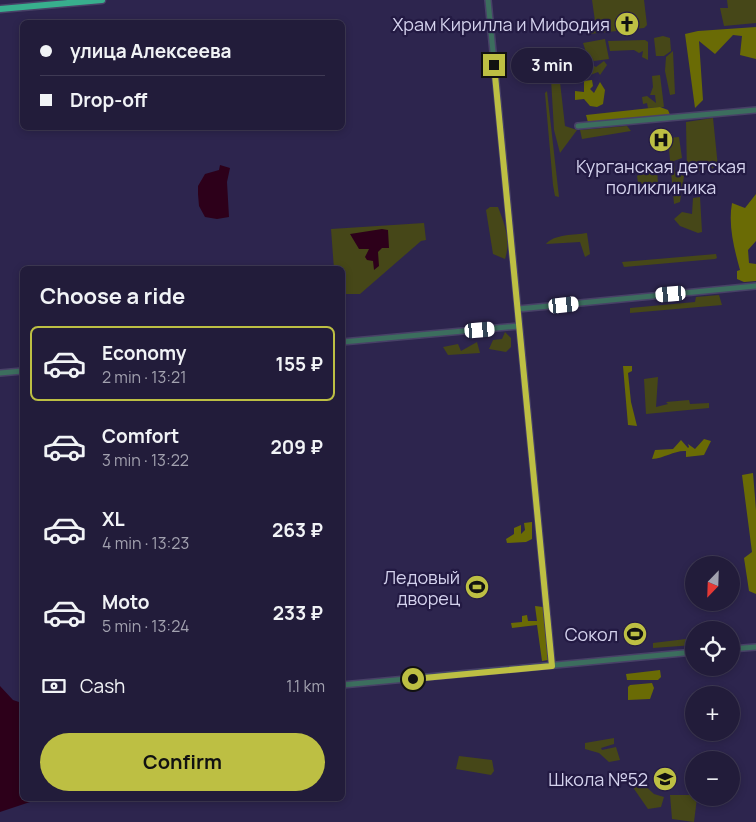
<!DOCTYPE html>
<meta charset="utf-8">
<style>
:root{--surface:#221c3a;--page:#2a2542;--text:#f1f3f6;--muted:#a2a1af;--line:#3f3a54;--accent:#bdbf43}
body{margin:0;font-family:Manrope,sans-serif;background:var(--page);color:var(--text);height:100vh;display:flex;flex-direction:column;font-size:19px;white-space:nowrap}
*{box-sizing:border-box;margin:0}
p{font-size:16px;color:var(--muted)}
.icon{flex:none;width:28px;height:28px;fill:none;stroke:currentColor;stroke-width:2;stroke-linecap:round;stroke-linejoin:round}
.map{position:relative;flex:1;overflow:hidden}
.drawer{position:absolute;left:20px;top:266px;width:325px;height:535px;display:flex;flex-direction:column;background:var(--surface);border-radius:8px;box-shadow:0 2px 8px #0003,0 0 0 1px var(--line)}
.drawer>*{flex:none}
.guide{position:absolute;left:20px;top:20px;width:325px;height:110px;border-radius:8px;box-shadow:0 2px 8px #0003,0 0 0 1px var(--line);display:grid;align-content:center;height:110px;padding:0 20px;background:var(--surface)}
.needle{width:32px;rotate:203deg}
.controls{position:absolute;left:685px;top:556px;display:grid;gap:10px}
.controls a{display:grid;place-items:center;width:55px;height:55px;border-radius:50%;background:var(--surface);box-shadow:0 2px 8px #0003,0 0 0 1px var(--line);font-size:25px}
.end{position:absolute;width:22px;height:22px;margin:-11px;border:6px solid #bdbf43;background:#111;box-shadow:0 0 0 2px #111}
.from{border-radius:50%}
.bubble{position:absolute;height:35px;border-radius:18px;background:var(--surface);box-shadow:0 2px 8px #0003,0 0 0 1px var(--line);font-size:16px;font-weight:700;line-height:35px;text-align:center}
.car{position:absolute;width:15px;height:30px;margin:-15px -8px;border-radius:6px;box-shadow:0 0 4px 1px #0007;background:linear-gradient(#fff 24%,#345 0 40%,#fff 0 76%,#345 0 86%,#fff 0)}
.guide b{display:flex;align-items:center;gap:18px;height:48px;font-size:19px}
.guide b+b{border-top:1px solid var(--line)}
.guide i{width:12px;height:12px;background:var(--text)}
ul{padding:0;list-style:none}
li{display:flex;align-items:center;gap:15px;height:75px;margin:0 10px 8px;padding:0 10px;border:2px solid transparent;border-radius:8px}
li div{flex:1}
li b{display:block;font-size:19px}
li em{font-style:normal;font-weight:700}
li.active{border-color:var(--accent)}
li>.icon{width:45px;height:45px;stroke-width:1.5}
h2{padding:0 20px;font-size:22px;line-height:60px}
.pay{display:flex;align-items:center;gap:12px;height:55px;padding:0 20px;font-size:19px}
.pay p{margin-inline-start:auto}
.action{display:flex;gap:10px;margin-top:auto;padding:10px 20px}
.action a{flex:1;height:58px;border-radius:30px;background:var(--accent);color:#111;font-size:20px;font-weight:700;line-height:58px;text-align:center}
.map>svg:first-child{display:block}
.green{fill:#464718}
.forest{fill:#6a6b05}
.water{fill:#2d001a}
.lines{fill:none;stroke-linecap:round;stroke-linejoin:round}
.minor-casing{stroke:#484167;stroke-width:8}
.major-casing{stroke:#484167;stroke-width:9}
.minor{stroke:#3c6e5e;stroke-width:5}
.major{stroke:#38af8d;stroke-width:6}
.route{stroke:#bdbf43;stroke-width:6}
.labels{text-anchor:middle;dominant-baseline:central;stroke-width:4.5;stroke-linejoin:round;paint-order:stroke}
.poi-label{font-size:18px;fill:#d4d2ed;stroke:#231a43;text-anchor:end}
</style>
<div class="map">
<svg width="756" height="822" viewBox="0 0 756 822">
<rect width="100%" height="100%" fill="#2d254e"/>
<g class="green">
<polygon points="592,0 644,0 647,25 644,28 589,34 585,31 584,23 595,21"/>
<polygon points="727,0 756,0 756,23 724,26 720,8 728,8"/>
<polygon points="663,36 670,38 671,51 664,56 656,56 654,38"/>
<polygon points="605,39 609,59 594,61 588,58 591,64 596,67 604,61 607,65 600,75 598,72 585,77 584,59 588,58 583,43"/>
<polygon points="645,40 648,42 648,60 642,57 643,51 639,53 634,50 610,51 608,41"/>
<polygon points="673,51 675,94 670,95 665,71 666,57"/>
<polygon points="660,75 664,107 648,108 647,103 643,104 642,97 647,96 656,103 655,95 650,95 653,87 652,76"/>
<polygon points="551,79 560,82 565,126 577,130 560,153 554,130"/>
<polygon points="547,91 559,197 555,196 553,185 545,93"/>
<polygon points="713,118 718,167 687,174 686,122"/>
<polygon points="627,126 631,131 582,139 580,130"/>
<polygon points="679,137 682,158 674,161 675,172 684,176 680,202 674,204 668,138"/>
<polygon points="657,163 658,187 639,189 637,176"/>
<polygon points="700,197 702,232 698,233 680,226 674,219 682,212 692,214 693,198"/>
<path d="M 490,207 L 498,207 C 505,225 511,241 505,259 L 493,254 L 486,210 Z"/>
<polygon points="424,223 426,240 421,241 360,294 343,294 342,269 334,269 331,229"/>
<path d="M 587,233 L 590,254 L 585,257 L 580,242 L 546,244 C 554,234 575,235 587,233 Z"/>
<polygon points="716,254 717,258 715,259 624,267 622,262"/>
<polygon points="719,295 722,305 630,313 630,308 695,302 696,297"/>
<polygon points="505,332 511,338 511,347 506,352 489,349 493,340 502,339"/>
<polygon points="477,342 480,353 448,355 443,347 458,344 461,351"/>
<polygon points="658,377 656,407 668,404 666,402 689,400 690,404 709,403 709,408 646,414 644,379"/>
<polygon points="694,638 694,645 653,648 653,643"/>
<polygon points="614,738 614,744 601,748 602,750 616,747 620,760 609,762 599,753 585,749 585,743"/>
<polygon points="459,756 492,760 494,771 491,775 456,769"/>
<polygon points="640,781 654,794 664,797 661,807 648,809 632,786"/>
<polygon points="670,795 694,795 697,798 694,822 672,819"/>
</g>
<g class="forest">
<polygon points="756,27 756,59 740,55 742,36 733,35 715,54 699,41 703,100 695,108 685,34 698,31"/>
<polygon points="592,80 593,86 590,89 594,93 600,82 605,90 603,104 597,107 590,106 584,99 575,100 575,91 584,92 584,81"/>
<polygon points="660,107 668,110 671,117 589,126 586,115"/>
<path d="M 756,194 L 756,241 L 748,250 L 749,263 L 756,264 L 756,281 L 744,282 L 737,279 L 737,271 L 740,270 C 734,248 728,225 732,203 L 745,208 Z"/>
<polygon points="623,366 632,366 632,371 628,373 631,402 637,426 628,425"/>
<path d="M 704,439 L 711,441 L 704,455 L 686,457 L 686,451 C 675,450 665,458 652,459 L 655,450 L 673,449 L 681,440 L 688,448 L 689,447 L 688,444 L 695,449 Z"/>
<polygon points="753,473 756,510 756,594 749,591 744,558 752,552 742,475"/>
<polygon points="532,522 532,539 526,542 507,543 506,539 514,534 514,528 521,525 521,534 525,530 524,523"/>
<polygon points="535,606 543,607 548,660 542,661 537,625 512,628 511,623 522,622 522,616 527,615 528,621 537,621"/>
<polygon points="660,670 661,677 658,680 627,680 626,674"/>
<polygon points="652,683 654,688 650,699 628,700 628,687 630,685"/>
</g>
<g class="water">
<polygon points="220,165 230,168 227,182 229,217 217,219 205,217 199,206 198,194 198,186 205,174 219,170"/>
<polygon points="382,229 388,230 389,248 382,248 378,252 379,266 374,270 373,261 367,260 365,257 369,249 359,249 350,234"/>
<polygon points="0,686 13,700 22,703 22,799 39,799 0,812"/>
</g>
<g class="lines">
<g class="minor-casing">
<g id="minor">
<polyline points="488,0 552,665"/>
<polyline points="578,126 756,110"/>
<polyline points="518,309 756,286"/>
<polyline points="342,342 519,326"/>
<polyline points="0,373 22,371"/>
<polyline points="731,649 756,647"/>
<polyline points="342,685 694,652"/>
</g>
</g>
<g class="major-casing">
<polyline id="major" points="0,9 102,0"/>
</g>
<use href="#minor" class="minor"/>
<use href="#major" class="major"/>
</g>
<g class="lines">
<polyline class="route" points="413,679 552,666 494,65"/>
</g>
<defs>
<g id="church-disc" transform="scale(1.25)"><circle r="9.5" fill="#bdbf43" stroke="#231a43"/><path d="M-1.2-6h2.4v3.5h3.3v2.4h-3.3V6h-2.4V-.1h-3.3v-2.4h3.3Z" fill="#111"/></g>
<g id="hospital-disc" transform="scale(1.25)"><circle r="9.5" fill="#bdbf43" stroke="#231a43"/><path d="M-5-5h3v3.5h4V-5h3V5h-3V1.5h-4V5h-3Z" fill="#111"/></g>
<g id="stadium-disc" transform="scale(1.25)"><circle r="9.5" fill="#bdbf43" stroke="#231a43"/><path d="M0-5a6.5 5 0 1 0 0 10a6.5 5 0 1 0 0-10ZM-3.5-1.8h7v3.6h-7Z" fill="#111"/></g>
<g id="school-disc" transform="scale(1.25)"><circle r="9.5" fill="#bdbf43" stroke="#231a43"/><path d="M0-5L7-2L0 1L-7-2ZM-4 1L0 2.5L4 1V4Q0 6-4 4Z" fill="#111"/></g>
</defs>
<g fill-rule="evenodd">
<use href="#church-disc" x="627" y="24"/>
<use href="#hospital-disc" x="661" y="140"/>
<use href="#stadium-disc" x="477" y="587"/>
<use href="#stadium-disc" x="635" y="634"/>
<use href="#school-disc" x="665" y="779"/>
</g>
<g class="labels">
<g class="poi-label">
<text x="610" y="24">Храм Кирилла и Мифодия</text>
<text x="661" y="166" text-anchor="middle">Курганская детская<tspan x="661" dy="21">поликлиника</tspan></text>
<text x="460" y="577">Ледовый<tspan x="460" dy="21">дворец</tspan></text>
<text x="618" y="634">Сокол</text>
<text x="648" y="779">Школа №52</text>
</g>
</g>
</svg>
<div class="controls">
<a><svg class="needle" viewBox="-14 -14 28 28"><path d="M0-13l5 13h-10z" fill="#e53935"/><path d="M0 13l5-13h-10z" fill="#a2a1af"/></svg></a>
<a><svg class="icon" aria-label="locate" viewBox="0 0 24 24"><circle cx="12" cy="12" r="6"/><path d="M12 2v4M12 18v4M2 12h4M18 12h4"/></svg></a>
<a>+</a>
<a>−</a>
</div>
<i class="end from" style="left:413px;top:679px"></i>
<i class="end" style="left:494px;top:65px"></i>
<div class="bubble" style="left:511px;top:48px;width:82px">3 min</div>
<i class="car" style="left:671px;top:294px;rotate:265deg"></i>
<i class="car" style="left:564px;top:305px;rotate:84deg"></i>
<i class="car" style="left:480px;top:330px;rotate:85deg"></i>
<div class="guide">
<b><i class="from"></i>улица Алексеева</b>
<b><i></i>Drop-off</b>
</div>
<section class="drawer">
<h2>Choose a ride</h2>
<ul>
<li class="active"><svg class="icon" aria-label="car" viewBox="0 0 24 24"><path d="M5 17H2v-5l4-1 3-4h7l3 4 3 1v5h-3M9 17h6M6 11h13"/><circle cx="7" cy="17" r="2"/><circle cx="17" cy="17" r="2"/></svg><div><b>Economy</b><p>2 min · 13:21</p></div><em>155 ₽</em></li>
<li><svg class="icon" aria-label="car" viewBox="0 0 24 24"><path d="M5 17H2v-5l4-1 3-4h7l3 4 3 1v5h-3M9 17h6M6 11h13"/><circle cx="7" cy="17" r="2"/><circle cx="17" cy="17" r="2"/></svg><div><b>Comfort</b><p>3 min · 13:22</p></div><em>209 ₽</em></li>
<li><svg class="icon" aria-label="car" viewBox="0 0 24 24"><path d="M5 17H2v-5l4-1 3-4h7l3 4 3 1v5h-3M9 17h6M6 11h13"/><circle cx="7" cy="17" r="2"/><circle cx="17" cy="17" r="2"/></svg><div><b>XL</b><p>4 min · 13:23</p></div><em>263 ₽</em></li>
<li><svg class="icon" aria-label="car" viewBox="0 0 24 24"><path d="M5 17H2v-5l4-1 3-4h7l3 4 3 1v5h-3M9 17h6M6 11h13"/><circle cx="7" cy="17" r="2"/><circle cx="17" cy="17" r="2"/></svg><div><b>Moto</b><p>5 min · 13:24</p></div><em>233 ₽</em></li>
</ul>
<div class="pay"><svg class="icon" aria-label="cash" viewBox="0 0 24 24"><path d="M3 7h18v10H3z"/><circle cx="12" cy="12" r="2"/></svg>Cash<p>1.1 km</p></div>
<div class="action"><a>Confirm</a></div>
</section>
</div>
